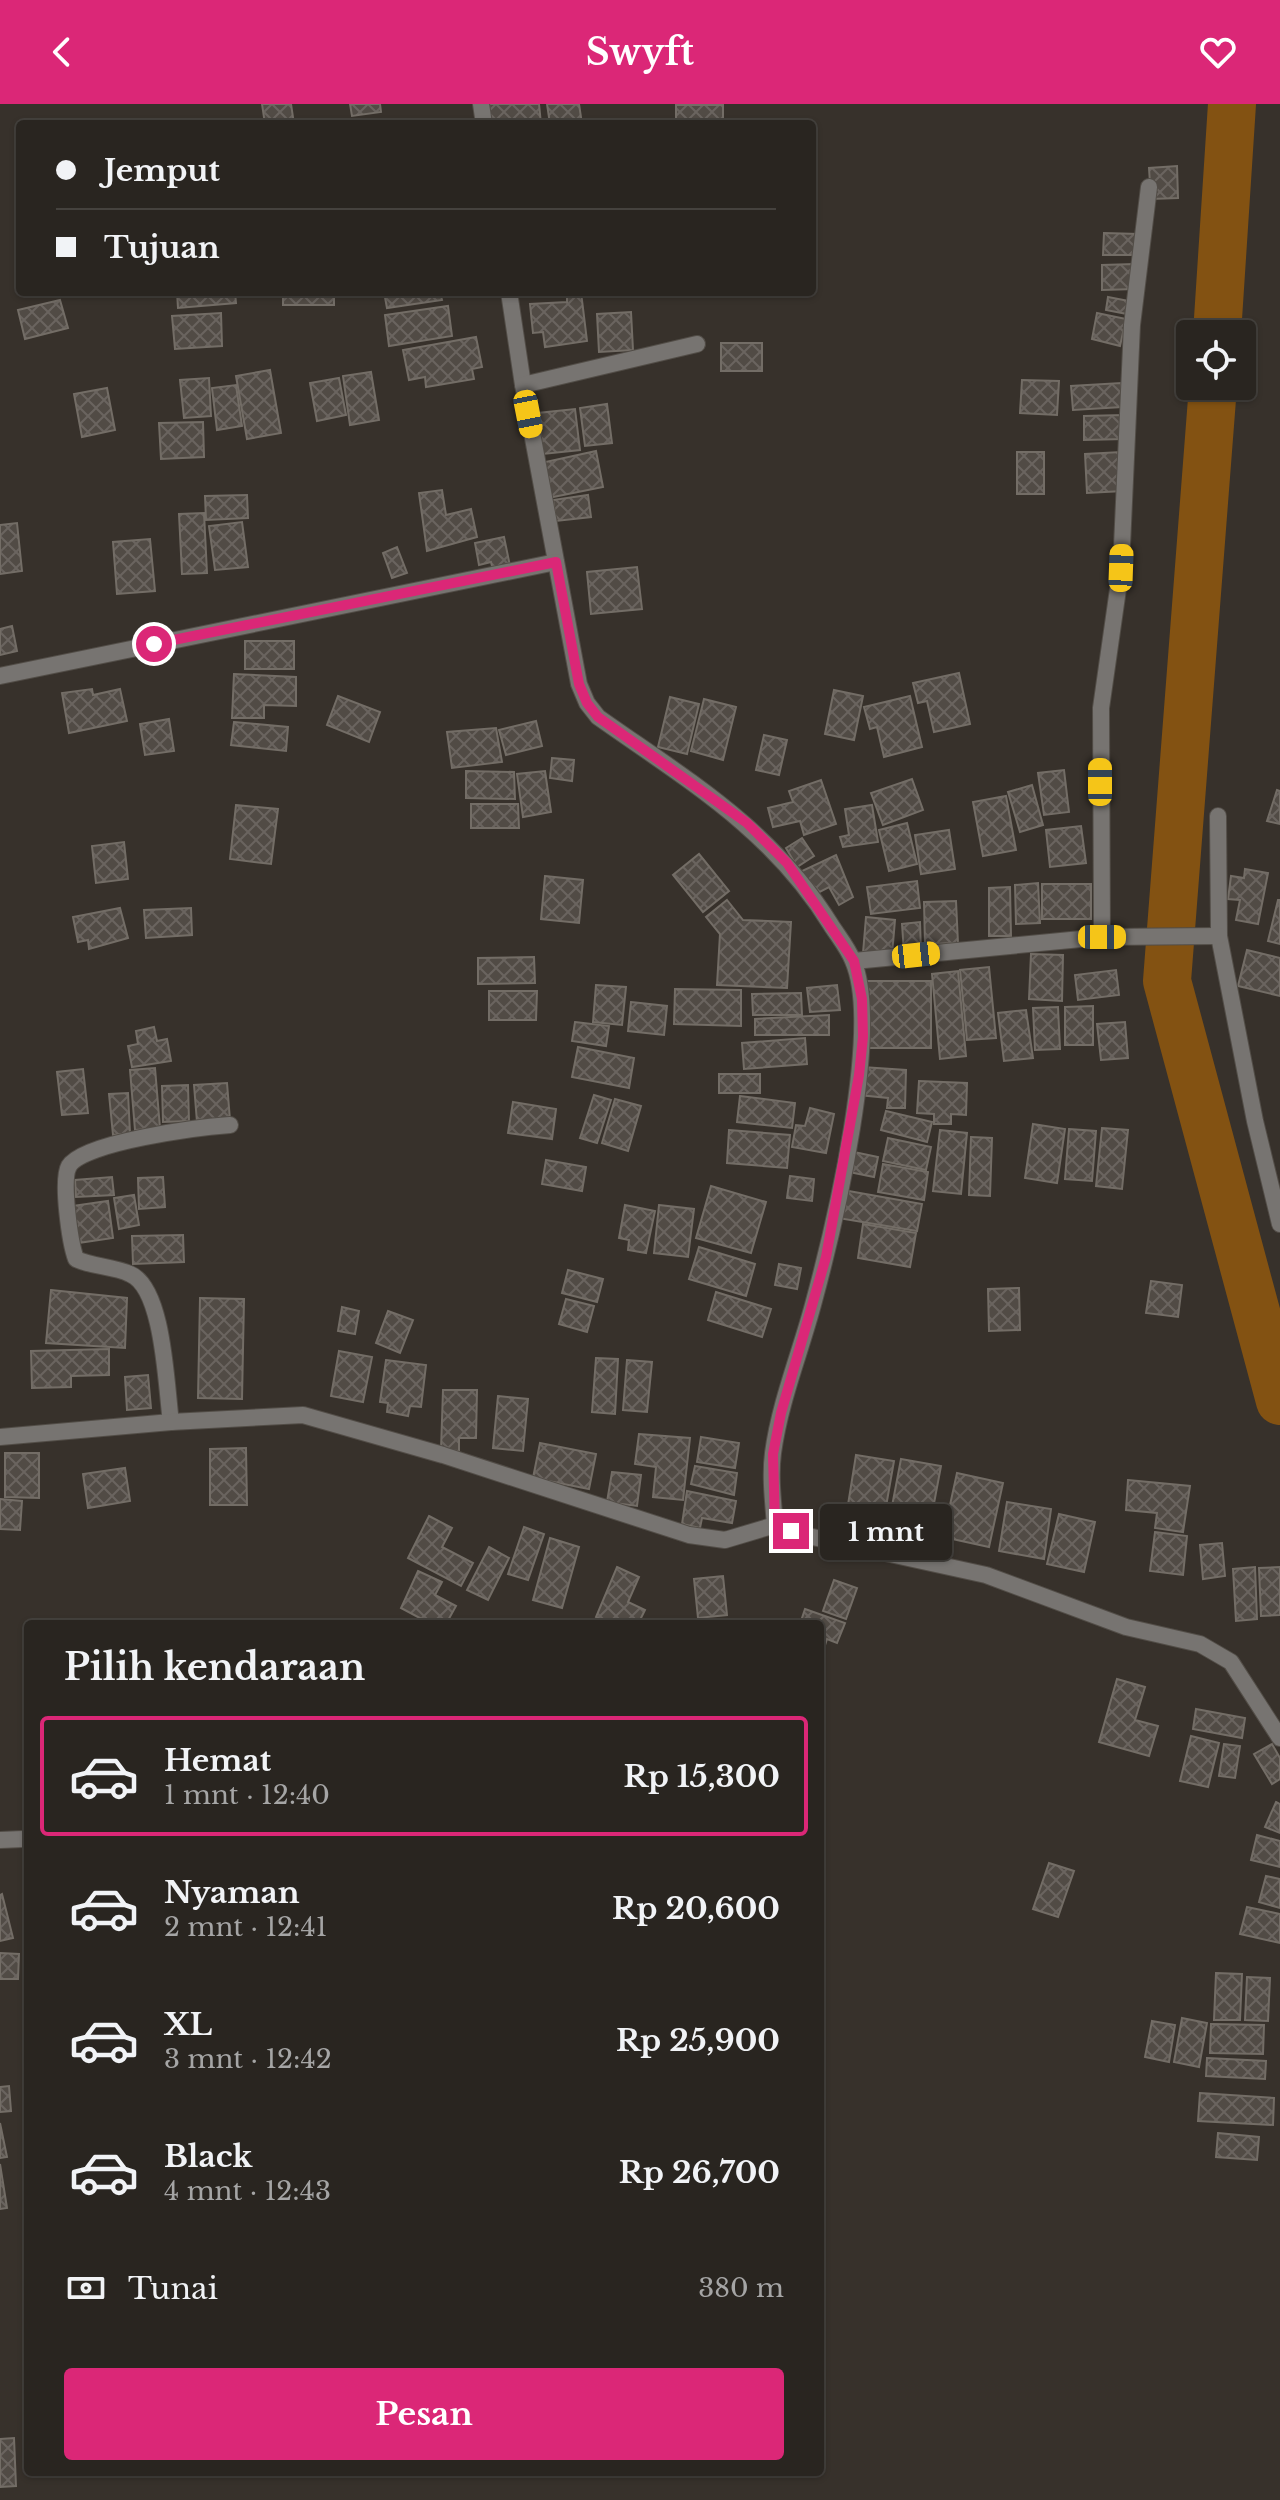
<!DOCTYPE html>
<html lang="id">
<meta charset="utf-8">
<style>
:root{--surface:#292520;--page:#312d29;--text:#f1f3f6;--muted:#a5a5a5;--line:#45423e;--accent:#db2777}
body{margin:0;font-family:"Libre Baskerville",serif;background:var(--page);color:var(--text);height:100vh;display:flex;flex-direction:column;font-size:30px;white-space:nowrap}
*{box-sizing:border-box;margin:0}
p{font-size:26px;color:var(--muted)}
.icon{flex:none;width:44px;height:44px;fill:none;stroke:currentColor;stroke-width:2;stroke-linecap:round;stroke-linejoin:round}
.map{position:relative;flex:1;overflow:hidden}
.details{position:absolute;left:24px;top:1516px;width:800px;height:856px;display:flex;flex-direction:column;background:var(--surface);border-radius:8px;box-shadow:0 2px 6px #0004,0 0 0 2px var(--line)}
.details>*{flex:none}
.guide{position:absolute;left:16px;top:16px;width:800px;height:176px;border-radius:8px;box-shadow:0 2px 6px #0004,0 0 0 2px var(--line);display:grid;align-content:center;height:176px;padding:0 40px;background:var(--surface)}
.buttons{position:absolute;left:1176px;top:216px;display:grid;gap:16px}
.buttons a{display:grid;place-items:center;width:80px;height:80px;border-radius:8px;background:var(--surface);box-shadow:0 2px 6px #0004,0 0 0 2px var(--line);font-size:40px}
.end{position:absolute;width:36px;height:36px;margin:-18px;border:10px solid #db2777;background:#fff;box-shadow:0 0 0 4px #fff}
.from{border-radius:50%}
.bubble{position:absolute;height:56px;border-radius:8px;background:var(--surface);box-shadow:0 2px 6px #0004,0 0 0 2px var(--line);font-size:26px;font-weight:700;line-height:56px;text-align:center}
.car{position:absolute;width:24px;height:48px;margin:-24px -12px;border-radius:10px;box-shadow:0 0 6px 2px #0007;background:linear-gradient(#f5c518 24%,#345 0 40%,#f5c518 0 76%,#345 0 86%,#f5c518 0)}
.guide b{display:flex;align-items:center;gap:28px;height:76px;font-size:30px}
.guide b+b{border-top:2px solid var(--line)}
.guide i{width:20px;height:20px;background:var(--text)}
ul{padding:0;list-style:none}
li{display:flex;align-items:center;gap:24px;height:120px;margin:0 16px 12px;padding:0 24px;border:4px solid transparent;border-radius:8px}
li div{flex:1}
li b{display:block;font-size:30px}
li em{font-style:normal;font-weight:700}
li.selected{border-color:var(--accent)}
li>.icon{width:72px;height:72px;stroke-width:1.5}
h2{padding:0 40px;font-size:36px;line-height:96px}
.pay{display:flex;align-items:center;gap:20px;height:88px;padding:0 40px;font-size:30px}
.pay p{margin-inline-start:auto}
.cta{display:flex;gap:16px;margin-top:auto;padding:16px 40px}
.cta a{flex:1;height:92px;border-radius:8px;background:var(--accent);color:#fff;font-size:32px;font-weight:700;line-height:92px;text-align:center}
header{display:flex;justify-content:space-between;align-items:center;height:104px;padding:0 40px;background:var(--accent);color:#fff;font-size:36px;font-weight:700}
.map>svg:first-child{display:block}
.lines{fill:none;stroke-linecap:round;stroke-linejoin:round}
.river{stroke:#835212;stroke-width:48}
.building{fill:url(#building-cross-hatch);stroke:#736d66;stroke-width:2}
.minor-casing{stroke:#524d47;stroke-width:18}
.minor{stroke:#777471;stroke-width:16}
.route{stroke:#db2777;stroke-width:10}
</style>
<header><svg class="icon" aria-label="back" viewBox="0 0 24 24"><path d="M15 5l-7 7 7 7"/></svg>Swyft<svg class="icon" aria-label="heart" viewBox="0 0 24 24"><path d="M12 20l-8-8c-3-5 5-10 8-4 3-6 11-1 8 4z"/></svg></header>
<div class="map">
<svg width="1280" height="2396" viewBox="0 0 1280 2396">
<defs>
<pattern id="building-cross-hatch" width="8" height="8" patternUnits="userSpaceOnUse" patternTransform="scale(2)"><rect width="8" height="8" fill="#514b45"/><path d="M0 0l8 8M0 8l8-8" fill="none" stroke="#6a645f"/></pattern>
</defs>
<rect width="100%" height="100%" fill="#37312b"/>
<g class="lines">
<g class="river">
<polyline points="1217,230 1232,0"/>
<polyline points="1213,282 1167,877 1280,1297"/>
</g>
</g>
<g class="building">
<polygon points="262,0 291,0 294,20 265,20"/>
<polygon points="350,0 380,0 381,8 352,12"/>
<polygon points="489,0 539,0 541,20 491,20"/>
<polygon points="547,0 579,0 582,20 550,20"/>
<rect x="676" y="1" width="47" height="19"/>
<polygon points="1177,62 1178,94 1151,95 1149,64"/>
<polygon points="1104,129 1139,130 1139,151 1103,151"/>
<polygon points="1134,160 1135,185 1102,186 1102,161"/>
<polygon points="177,188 235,188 236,199 178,204"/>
<rect x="283" y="188" width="51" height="13"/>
<polygon points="384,188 440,188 442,196 387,204"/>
<polygon points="567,188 581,188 587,237 545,243 543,228 533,229 530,200 567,198"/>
<polygon points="1108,193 1129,197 1127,210 1106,206"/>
<polygon points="60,196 68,224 25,235 18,206"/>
<polygon points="448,202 452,232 389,242 385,211"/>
<polygon points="631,208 633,246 599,248 597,210"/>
<polygon points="221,209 222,242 175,245 172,212"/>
<polygon points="1097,209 1126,215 1120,242 1092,235"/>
<polygon points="476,233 482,263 472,265 474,275 426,283 425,273 409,276 403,246"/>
<rect x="721" y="239" width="41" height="28"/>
<polygon points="270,266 281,329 247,335 236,272"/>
<polygon points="371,268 379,316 350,321 343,272"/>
<polygon points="209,274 211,312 184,314 180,276"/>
<polygon points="339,274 346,311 317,317 310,279"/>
<polygon points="1022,276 1059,277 1057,311 1020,309"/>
<polygon points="1121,279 1122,303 1073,306 1071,282"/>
<polygon points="236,281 242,322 217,326 212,284"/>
<polygon points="107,284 115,326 82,333 74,290"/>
<polygon points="607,300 612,339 585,342 580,304"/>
<polygon points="575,305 580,346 543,350 538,309"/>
<polygon points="1123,311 1124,335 1084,336 1084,312"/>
<polygon points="203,318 204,353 161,355 159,319"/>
<polygon points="596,347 603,383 548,394 541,359"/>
<rect x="1017" y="348" width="27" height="42"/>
<polygon points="1121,348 1123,387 1087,389 1085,350"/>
<polygon points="442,386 446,411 471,405 477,433 427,447 419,389"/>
<polygon points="247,391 248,414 206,416 205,392"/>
<polygon points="588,391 591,413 556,417 553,396"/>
<polygon points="204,409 207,469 182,470 179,410"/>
<polygon points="242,418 248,463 215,466 209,422"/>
<polygon points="17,419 22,467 0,470 0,421"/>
<polygon points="504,433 510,462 493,466 491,458 479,461 475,439"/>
<polygon points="150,435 155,487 117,490 113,438"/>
<polygon points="397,443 407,469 392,474 383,449"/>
<polygon points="637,463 642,505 591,510 587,468"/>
<polygon points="12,522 17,547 0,551 0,525"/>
<rect x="245" y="537" width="49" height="28"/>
<polygon points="959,569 970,620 934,628 927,597 918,599 913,579"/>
<polygon points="234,570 296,573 296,602 264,601 264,614 232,614"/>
<polygon points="92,585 93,591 120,585 127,617 69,629 62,589"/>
<polygon points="834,586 863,592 854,636 825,630"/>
<polygon points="338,592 380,608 369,638 327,621"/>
<polygon points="910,592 922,643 884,653 877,623 870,625 864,603"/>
<polygon points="670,593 699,600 687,650 658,643"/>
<polygon points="704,595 736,603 723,656 691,647"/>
<polygon points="169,615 174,647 145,651 140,620"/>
<polygon points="536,617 542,642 506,651 499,626"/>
<polygon points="234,618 288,623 286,647 231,641"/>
<polygon points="496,624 502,658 452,664 447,628"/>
<polygon points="764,631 787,636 779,671 756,666"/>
<polygon points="552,654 574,656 572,677 550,674"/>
<polygon points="1064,666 1069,708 1044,711 1038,669"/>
<polygon points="466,667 514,668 515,695 466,694"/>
<polygon points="545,667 551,708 523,713 517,670"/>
<polygon points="912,675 923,706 883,721 871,689"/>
<polygon points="821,676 836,720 804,731 800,717 773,723 768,704 793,698 789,687"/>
<polygon points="1032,681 1043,721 1020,728 1008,688"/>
<polygon points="1277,686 1280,687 1280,720 1267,717"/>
<polygon points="1006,692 1016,746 983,752 973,698"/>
<polygon points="471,700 518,700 519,724 471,724"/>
<polygon points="236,701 278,705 271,760 230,755"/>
<polygon points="872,701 878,738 843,743 840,733 849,731 845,705"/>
<polygon points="907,719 917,760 889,767 879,726"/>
<polygon points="1081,722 1086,759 1050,763 1046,726"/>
<polygon points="949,726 955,765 921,770 915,731"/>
<polygon points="802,734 814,752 797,763 786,744"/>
<polygon points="124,738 128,775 96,779 92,742"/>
<polygon points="699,750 729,787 703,808 673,771"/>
<polygon points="836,751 853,793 839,801 829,783 812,792 800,768"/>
<polygon points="1245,765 1268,769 1258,820 1236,816 1240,796 1228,795 1231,772 1244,774"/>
<polygon points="545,772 583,776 579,819 541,815"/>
<polygon points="917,777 920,804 871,810 867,783"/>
<polygon points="1038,779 1040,819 1016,820 1015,781"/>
<rect x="1042" y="780" width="49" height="35"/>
<polygon points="1010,783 1011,832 989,832 989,784"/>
<polygon points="727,796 743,816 791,818 787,884 717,881 720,830 706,813"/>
<polygon points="1278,796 1280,796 1280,840 1268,837"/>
<polygon points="956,797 958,839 925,840 924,798"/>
<polygon points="120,804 128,834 89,845 88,836 78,838 73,813"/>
<polygon points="191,804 192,831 146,834 144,806"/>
<polygon points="866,813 895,816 892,851 863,849"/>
<polygon points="920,818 921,848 904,849 902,820"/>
<polygon points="1247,846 1280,854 1280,892 1238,882"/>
<polygon points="1031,850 1063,851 1062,897 1029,895"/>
<polygon points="534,853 535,879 478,880 478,854"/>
<polygon points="989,863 996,934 967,936 960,866"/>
<polygon points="1116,866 1119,891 1078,896 1075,871"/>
<polygon points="958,867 966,952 940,955 932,870"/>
<rect x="867" y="877" width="64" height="67"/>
<polygon points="596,881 626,883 622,921 593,918"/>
<polygon points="837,881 840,906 810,908 807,884"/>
<polygon points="675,885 741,886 741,922 674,920"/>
<polygon points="489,887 537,887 536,916 489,916"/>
<polygon points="801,889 802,911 753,911 752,890"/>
<polygon points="631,898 667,902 664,931 628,927"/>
<polygon points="1093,902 1093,941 1065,941 1065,903"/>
<polygon points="1058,903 1060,945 1035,946 1033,904"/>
<polygon points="1026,906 1033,954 1004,957 998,909"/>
<polygon points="829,911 829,931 755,931 755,915"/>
<polygon points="575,918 609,922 606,942 572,937"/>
<polygon points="1125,918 1128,954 1101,956 1097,920"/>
<polygon points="154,923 157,937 167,935 171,957 132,963 128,942 138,940 136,927"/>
<polygon points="805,934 807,960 744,965 742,939"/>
<polygon points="578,943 634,954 629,984 572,973"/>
<polygon points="862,963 906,966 905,1004 887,1004 888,994 859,991"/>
<polygon points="155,964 160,1024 135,1026 130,966"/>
<polygon points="83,965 88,1009 62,1011 57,968"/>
<rect x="719" y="970" width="41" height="19"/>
<polygon points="919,977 967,979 966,1011 951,1010 951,1020 934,1020 934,1010 917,1009"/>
<polygon points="227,979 230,1016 197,1018 194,981"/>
<polygon points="188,981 189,1017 163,1018 162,982"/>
<polygon points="128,989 130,1029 113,1031 109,990"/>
<polygon points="594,991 611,996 597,1039 580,1034"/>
<polygon points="740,992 795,999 792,1024 737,1018"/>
<polygon points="615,995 641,1002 628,1047 602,1039"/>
<polygon points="513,998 556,1005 552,1035 508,1029"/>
<polygon points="810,1004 834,1010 826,1049 792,1043 796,1021 805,1022"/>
<polygon points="886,1007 932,1018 927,1038 881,1026"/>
<polygon points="1033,1020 1065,1025 1057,1079 1025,1074"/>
<polygon points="1102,1024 1128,1026 1122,1085 1096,1082"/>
<polygon points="1069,1025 1096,1027 1092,1077 1065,1075"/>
<polygon points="729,1026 790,1031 787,1064 727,1059"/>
<polygon points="940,1026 967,1029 961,1090 933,1087"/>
<polygon points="971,1033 992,1034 990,1092 969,1091"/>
<polygon points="888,1034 931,1043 926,1066 883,1057"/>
<polygon points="854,1048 878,1053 874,1073 849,1068"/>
<polygon points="546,1056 586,1063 582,1087 542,1080"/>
<polygon points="883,1060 928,1068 924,1096 878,1088"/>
<polygon points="790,1072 814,1075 812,1097 787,1094"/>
<polygon points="112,1073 114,1091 76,1093 75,1076"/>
<polygon points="163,1073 165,1103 139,1105 138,1074"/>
<polygon points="711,1082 766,1098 751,1149 696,1134"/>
<polygon points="843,1086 922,1100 917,1127 838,1114"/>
<polygon points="134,1091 139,1121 119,1125 114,1094"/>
<polygon points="108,1097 113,1134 78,1139 72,1102"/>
<polygon points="625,1101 655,1107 646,1149 628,1146 629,1136 619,1134"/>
<polygon points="659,1101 694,1105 688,1153 654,1149"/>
<polygon points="863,1120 916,1129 910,1163 858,1154"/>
<polygon points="183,1131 184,1158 133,1160 132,1132"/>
<polygon points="699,1143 755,1160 746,1192 689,1175"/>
<polygon points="779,1160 801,1164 797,1185 775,1181"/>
<polygon points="568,1166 603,1175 597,1198 562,1189"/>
<polygon points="1151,1177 1182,1181 1178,1213 1146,1209"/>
<polygon points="1019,1184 1020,1226 989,1227 988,1185"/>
<polygon points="51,1186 127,1194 125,1244 46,1239"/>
<polygon points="716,1188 771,1205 762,1233 708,1216"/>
<polygon points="200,1194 244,1195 242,1295 198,1294"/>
<polygon points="566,1195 594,1202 587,1228 559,1220"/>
<polygon points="342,1203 359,1207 355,1230 338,1227"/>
<polygon points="388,1207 413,1216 400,1249 376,1239"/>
<polygon points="109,1245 109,1271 71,1272 71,1283 32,1284 31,1247"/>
<polygon points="339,1247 372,1253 363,1298 331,1292"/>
<polygon points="596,1254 618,1255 615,1310 592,1308"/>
<polygon points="386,1256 426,1261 421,1303 410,1302 408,1312 387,1308 388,1299 380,1298"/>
<polygon points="627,1256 652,1258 647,1308 623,1306"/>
<polygon points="148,1271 151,1304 127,1306 125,1273"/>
<polygon points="443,1286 477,1286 476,1334 459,1334 459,1347 441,1346"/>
<polygon points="498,1292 528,1295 523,1347 493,1344"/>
<polygon points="639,1330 690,1334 683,1396 653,1393 656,1363 635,1360"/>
<polygon points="701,1333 739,1339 735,1364 697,1358"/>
<polygon points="540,1339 596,1350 589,1385 533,1374"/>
<polygon points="246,1344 247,1401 210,1401 210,1345"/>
<polygon points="5,1349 39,1349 39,1394 5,1393"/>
<polygon points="856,1351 894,1357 884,1414 847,1407"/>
<polygon points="901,1355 941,1362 929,1426 889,1418"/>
<polygon points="695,1362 737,1369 734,1391 691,1380"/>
<polygon points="125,1364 130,1397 88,1404 83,1370"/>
<polygon points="612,1368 641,1371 637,1402 607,1398"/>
<polygon points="957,1369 1003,1379 989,1443 943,1433"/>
<polygon points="1128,1376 1190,1382 1183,1428 1155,1424 1157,1409 1126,1406"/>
<polygon points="687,1387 736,1397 732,1419 702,1414 700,1424 682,1420"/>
<polygon points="0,1395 22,1397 20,1426 0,1425"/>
<polygon points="1007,1398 1051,1405 1044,1455 999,1447"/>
<polygon points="1059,1410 1095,1418 1084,1468 1047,1460"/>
<polygon points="429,1412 452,1424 442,1443 473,1459 461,1482 408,1454"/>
<polygon points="524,1423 544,1430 528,1476 508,1470"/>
<polygon points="1155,1428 1187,1432 1183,1471 1150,1467"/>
<polygon points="550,1434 579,1443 562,1504 533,1496"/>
<polygon points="1222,1439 1225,1472 1203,1475 1200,1441"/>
<polygon points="489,1443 509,1454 488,1496 467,1486"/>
<polygon points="617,1463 639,1473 628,1498 645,1506 638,1520 610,1520 596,1513"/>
<polygon points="1255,1463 1257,1515 1236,1517 1233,1465"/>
<polygon points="1280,1463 1280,1511 1261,1512 1259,1464"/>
<polygon points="418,1467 442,1478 435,1491 456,1502 446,1520 431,1520 401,1504"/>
<polygon points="723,1472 727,1511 698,1514 694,1475"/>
<polygon points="834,1476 857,1484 846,1515 823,1507"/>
<polygon points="805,1505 845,1519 837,1539 827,1535 821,1554 820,1520 800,1520"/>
<polygon points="1117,1575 1145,1583 1135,1616 1158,1622 1149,1652 1099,1638"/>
<polygon points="1196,1605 1245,1614 1242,1634 1193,1625"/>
<polygon points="1191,1632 1219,1639 1208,1683 1180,1677"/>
<polygon points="1224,1640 1240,1642 1235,1674 1219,1672"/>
<polygon points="1272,1640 1280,1654 1280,1675 1272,1680 1254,1650"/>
<polygon points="1276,1698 1280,1700 1280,1729 1265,1723"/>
<polygon points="1257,1731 1280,1737 1280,1763 1251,1756"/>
<polygon points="1049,1759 1074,1767 1058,1813 1033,1805"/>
<polygon points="1266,1772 1280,1775 1280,1804 1259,1798"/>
<polygon points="2,1790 13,1834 0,1837 0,1791"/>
<polygon points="1247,1803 1280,1810 1280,1839 1240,1830"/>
<polygon points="0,1849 19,1850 18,1875 0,1875"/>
<polygon points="1216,1869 1242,1870 1240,1916 1214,1916"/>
<polygon points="1247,1873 1270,1874 1268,1917 1245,1916"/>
<polygon points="1182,1914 1207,1919 1199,1963 1174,1958"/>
<polygon points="1152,1917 1175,1921 1169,1958 1145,1953"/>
<polygon points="1211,1920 1264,1921 1263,1950 1210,1949"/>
<polygon points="1207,1954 1266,1957 1265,1975 1206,1972"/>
<polygon points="9,1982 11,2007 0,2008 0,1983"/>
<polygon points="1200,1989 1274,1994 1273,2021 1198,2017"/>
<polygon points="0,2019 7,2053 0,2054"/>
<polygon points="1218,2029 1259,2033 1257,2056 1216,2053"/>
<polygon points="0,2060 7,2104 0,2105"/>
<polygon points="14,2334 16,2382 0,2383 0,2335"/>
</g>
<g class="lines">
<g class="minor-casing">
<g id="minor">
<polyline points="481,0 484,20"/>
<path d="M 509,188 L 523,281 L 579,580 L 587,599 L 598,613 C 687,676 772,725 831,821 C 838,832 848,844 853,857 C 882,924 834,1123 814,1197 C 801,1247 780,1297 773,1349 C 770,1372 773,1397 775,1421 L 808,1432 L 986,1471 L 1126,1523 L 1200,1540 L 1231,1558 L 1280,1634"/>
<polyline points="523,281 697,240"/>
<polyline points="0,572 556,458"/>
<polyline points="1218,712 1219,832 1255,1017 1280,1120"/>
<polyline points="1102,833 1101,604 1121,464 1132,221 1149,83"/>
<polyline points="854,857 1102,833 1219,832"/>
<path d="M 171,1318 C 166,1283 164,1184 130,1170 C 113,1162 93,1163 76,1155 C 70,1139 61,1076 69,1062 C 83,1038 201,1023 230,1021"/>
<polyline points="0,1333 171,1318 303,1311 443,1351 689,1431 725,1436 775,1421"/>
<polyline points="0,1736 23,1735"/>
</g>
</g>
<use href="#minor" class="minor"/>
</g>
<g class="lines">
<polyline class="route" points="154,540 556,458 579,580 587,599 598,613 747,719 787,759 854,857 862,895 863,933 859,971 826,1153 781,1309 773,1350 775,1421 791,1427"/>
</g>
</svg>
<div class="buttons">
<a><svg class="icon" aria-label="locate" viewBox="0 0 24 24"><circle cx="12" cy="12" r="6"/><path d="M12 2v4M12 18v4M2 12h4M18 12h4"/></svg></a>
</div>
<i class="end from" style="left:154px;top:540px"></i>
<i class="end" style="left:791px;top:1427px"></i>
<div class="bubble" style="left:820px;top:1400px;width:132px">1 mnt</div>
<i class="car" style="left:528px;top:310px;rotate:169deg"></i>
<i class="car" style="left:1121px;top:464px;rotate:2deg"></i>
<i class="car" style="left:1100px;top:678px;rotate:0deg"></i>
<i class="car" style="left:1102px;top:833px;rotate:90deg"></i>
<i class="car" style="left:916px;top:851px;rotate:84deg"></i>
<div class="guide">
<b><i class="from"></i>Jemput</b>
<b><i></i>Tujuan</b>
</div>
<section class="details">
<h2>Pilih kendaraan</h2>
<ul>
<li class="selected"><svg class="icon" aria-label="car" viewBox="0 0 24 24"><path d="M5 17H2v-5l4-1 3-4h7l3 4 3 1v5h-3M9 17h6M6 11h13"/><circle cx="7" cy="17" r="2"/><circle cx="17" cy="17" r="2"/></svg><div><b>Hemat</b><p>1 mnt · 12:40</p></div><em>Rp 15,300</em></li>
<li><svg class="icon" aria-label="car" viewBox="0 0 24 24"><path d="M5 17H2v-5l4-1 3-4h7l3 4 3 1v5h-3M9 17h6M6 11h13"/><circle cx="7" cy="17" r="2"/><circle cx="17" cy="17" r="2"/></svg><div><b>Nyaman</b><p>2 mnt · 12:41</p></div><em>Rp 20,600</em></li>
<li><svg class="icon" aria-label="car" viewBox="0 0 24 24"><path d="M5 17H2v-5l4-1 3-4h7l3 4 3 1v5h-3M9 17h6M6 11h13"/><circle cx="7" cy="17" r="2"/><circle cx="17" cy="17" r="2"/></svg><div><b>XL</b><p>3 mnt · 12:42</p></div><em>Rp 25,900</em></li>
<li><svg class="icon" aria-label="car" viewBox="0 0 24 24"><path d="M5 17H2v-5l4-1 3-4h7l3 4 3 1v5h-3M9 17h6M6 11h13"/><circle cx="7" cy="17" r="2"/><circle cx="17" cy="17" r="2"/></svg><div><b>Black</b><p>4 mnt · 12:43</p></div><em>Rp 26,700</em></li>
</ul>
<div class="pay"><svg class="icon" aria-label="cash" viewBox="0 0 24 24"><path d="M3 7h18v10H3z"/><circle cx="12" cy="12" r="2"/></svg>Tunai<p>380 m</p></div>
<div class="cta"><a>Pesan</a></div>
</section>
</div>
